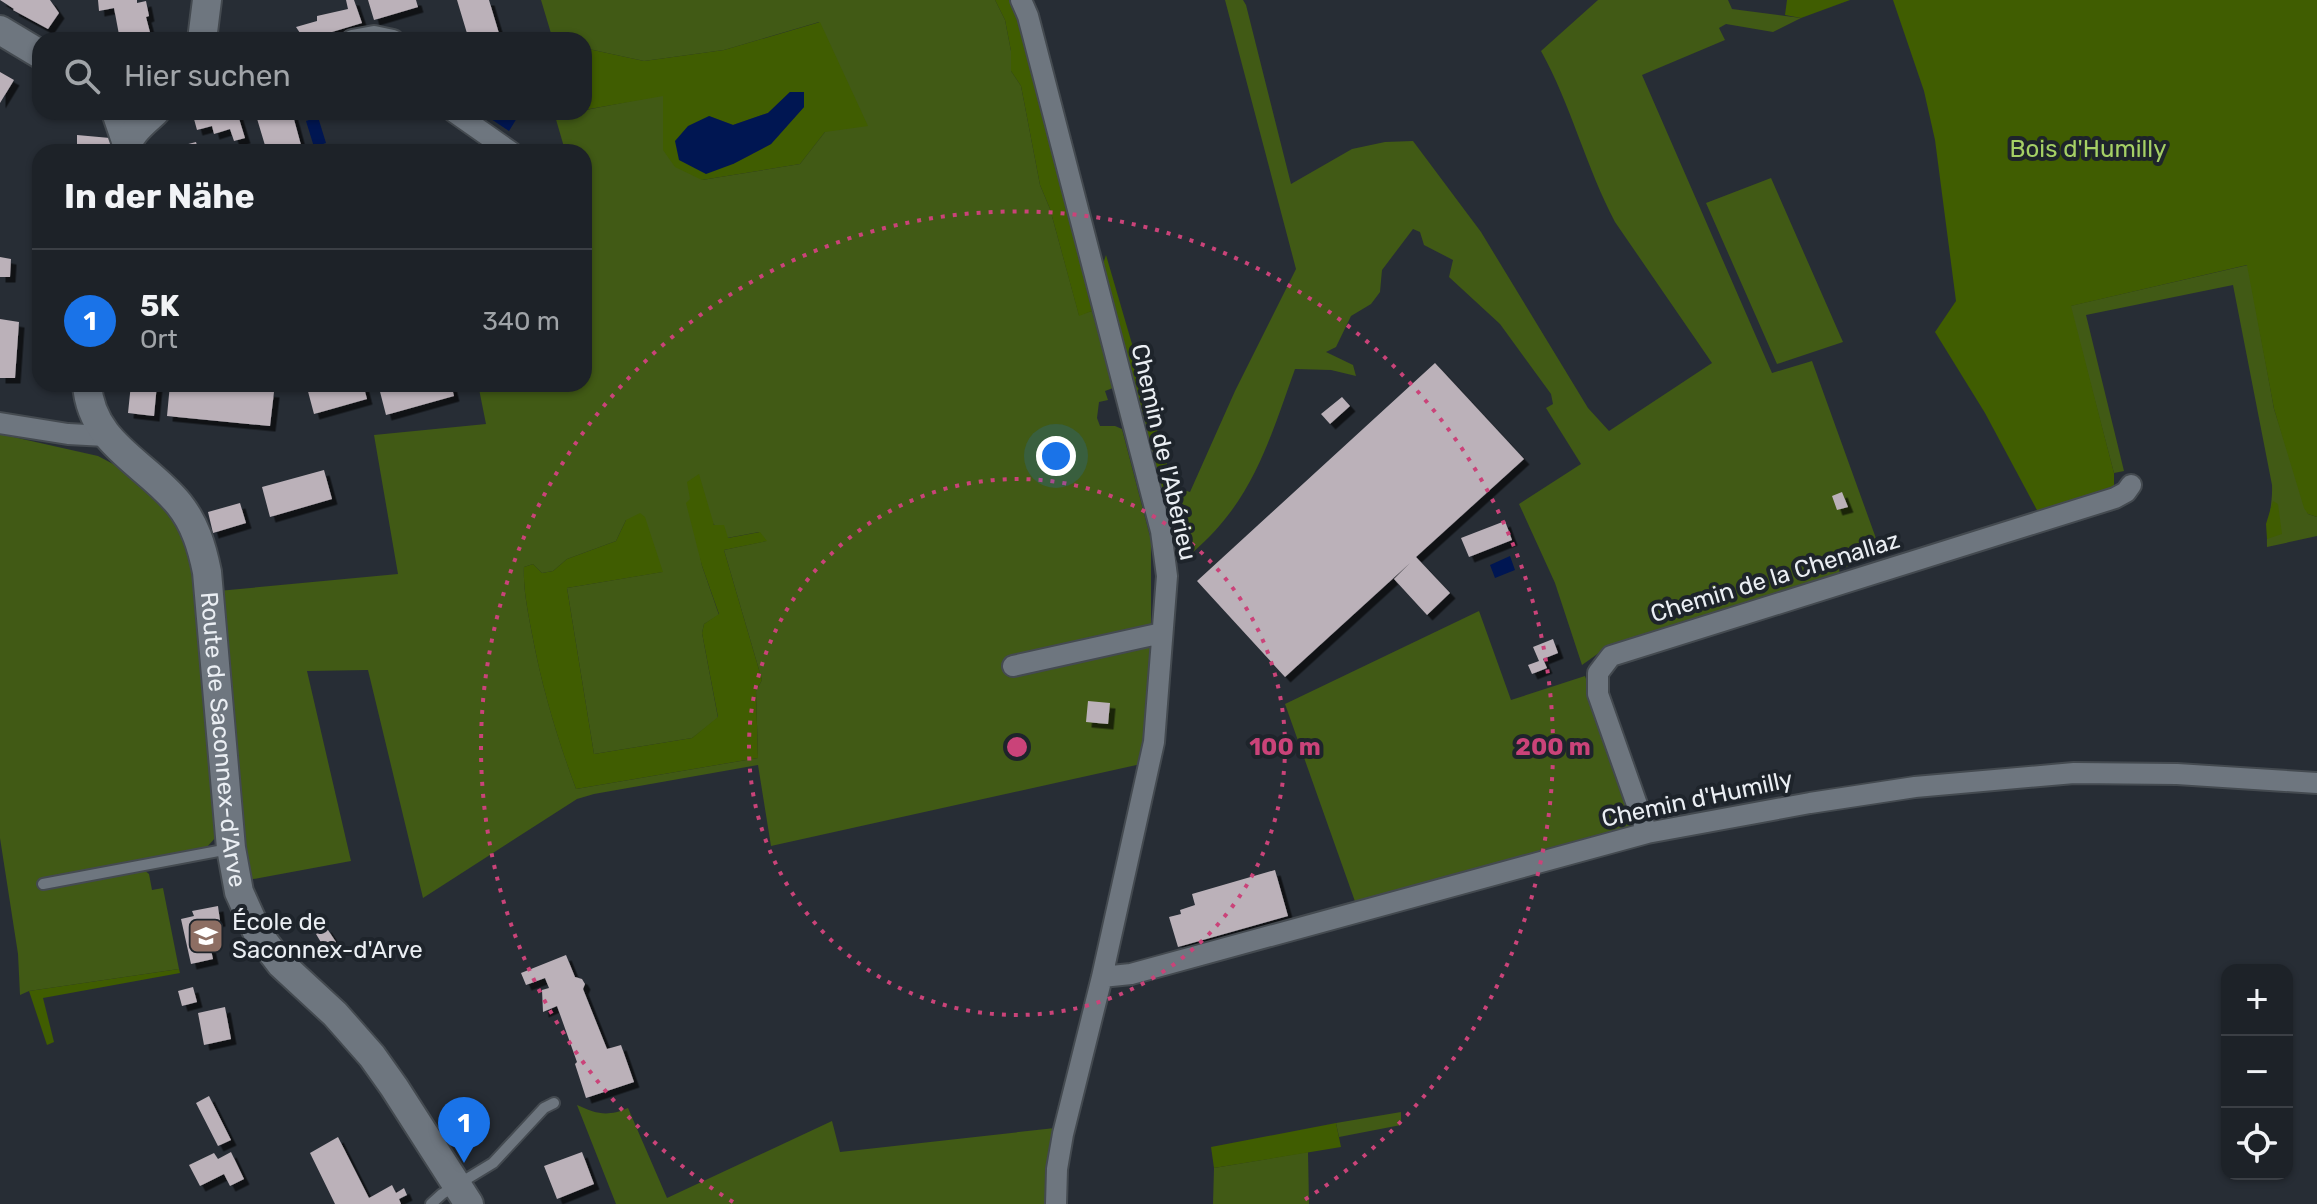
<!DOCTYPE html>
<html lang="de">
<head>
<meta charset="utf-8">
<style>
  :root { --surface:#1d2228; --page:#252a30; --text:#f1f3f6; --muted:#a0a4a8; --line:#3b3f45; --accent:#1a73e8 }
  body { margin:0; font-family:Rubik,sans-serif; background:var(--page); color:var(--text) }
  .controls { position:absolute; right:24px; bottom:24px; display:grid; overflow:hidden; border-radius:16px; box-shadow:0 2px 6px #0004 }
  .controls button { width:72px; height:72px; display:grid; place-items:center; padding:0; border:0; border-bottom:2px solid var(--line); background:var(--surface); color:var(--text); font:40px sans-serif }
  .you { position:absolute; left:1056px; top:456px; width:28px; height:28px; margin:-20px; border:6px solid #fff; border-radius:50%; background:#1a73e8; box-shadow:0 0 0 12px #1a73e833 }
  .badge { display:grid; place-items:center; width:52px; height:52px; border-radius:50%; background:var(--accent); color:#fff; font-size:26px; font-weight:700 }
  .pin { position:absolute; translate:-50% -66px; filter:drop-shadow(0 2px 4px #0008) }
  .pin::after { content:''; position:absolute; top:42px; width:28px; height:24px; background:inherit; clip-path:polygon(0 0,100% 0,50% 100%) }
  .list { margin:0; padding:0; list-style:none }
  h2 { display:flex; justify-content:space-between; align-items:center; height:104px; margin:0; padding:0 32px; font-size:34px }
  h2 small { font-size:26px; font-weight:400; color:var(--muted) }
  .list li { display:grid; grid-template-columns:52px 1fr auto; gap:24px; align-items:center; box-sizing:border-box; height:144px; padding:0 32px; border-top:2px solid var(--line) }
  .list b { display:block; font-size:30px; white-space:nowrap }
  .list p { margin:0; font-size:26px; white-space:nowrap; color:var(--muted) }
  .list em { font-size:26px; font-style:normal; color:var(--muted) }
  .icon { flex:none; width:44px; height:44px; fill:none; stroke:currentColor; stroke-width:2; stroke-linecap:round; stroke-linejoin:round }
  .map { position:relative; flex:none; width:2317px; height:1204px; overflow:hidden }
  .search { position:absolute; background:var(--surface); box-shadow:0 2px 6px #0004; left:32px; top:32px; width:560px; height:88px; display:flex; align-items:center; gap:20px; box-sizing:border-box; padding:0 28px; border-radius:24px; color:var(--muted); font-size:30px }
  .panel { position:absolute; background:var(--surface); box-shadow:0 2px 6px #0004; left:32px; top:144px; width:560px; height:248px; border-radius:24px }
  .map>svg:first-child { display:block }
  .green { fill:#415a15; fill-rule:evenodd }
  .forest { fill:#405d01; fill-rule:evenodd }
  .water { fill:#001652 }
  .building { fill:#bbb1b9; filter:url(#shadow) }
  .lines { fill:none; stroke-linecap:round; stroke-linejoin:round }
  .lane-casing { stroke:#444a50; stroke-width:14 }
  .street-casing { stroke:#444a50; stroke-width:24 }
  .secondary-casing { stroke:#444a50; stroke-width:32 }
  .lane { stroke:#6e767f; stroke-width:10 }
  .street { stroke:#6e767f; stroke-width:20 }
  .secondary { stroke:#6e767f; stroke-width:28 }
  .ring { fill:none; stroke:#ca4379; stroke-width:4; stroke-dasharray:4 8 }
  .labels { text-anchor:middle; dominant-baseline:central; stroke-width:8; stroke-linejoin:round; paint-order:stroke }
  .park-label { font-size:24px; fill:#a5d065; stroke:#1e242b }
  .street-label { font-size:24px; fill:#eaeef3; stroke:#1e242b }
  .poi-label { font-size:24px; fill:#eaeef3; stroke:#1e242b; text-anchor:start }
  .centre { fill:#ca4379; stroke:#1e242b; stroke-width:4 }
  .ring-label { font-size:24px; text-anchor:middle; font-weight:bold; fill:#ca4379; stroke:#1e242b; stroke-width:8; stroke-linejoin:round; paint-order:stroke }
</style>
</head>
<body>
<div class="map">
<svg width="2317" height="1204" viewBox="0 0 2317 1204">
  <defs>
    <filter id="shadow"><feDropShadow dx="5.5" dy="5.5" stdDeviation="0" flood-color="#0009"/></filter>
  </defs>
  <rect width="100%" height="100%" fill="#272d35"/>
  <path class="green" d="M541,0H995L1005,20L1011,51V71L1021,86L1040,185L1050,209L1079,315L1092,311L1113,388L1105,391L1108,400L1099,402L1097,418L1100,426H1115L1122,429L1151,540V652L1141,764L771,846L758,765L594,794L577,799L423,898L368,670L307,671L351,861L248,880L218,591L398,574L374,435L486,424L478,384H584V152H547L564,147L555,116L663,95L702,180L800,164L825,132L819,22L724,50L644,61L584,48V40H553ZM690,499L727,538L759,532L766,541L724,550L762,680L756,691L758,758L576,789C557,737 542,688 532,634C528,612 523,590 524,567L533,564L542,573L553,571L567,559L616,541L626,520L662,572L567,588L594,754L692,738L718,718L702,633L704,624L719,615L702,566Z
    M1225,0H1243L1246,5L1291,184L1352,149L1385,142L1413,141L1481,232L1588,408L1609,431L1712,363L1615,222C1586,167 1571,105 1541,51L1598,0H1728L1732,9L1801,18L1773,32L1726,24L1719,28L1725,40L1642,75L1772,373L1812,361L1882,555L1839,569L1840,575L1610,645L1582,665L1555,583L1519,504L1581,464L1546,408L1553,404L1551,394L1500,324L1449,277L1453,260L1424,245L1420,232L1413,229L1382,270L1380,292L1371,304L1351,316L1336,347L1326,352L1353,365L1356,376L1331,370L1295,369C1269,441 1253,501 1192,553L1175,487L1190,492L1235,391L1296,269Z
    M1771,178L1843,342L1777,364L1706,203Z
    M2248,265L2274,409L2308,514L2317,517V536L2267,547C2266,523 2273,507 2272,485L2233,285L2086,315L2124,471L2114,473L2070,306Z
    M0,434L98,456L117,466L155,499L175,523L190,556L216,837L206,848L144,870L149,874L152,890L163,888L179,969L29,991L20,995L18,954L0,838Z
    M1479,611L1511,700L1585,676L1636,822L1630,829L1357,907L1285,704Z
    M577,1105C597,1114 607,1117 628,1108L667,1198L832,1121L840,1152L1055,1128L1047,1170L1045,1204H616Z
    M1401,1112V1125L1339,1137L1336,1123Z
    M1308,1152L1309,1204H1213L1214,1168Z"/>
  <path class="forest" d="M995,0H1012L1022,24L1092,311L1079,316L1050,209L1040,185L1021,86L1011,71V51L1005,20Z
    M1787,0H1850L1801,18L1785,15Z
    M1893,0H2317V517L2308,514L2304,508L2274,409L2247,265L2071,306L2114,473V493L2038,512L1985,413L1935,332L1956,301L1935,140L1924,91Z
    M820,22L868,126L825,132L800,164L702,180L675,167L663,150V96L584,110V48L644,61L724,50ZM790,92L804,107L771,144L733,164L709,116L733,125L768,113Z
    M1106,255L1189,539L1169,527L1100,273Z
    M699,474L714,525H724L728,538L760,532L767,541L724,550L762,680L756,691L758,758L576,789C557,738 542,688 532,634C528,612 523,590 524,567L533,564L542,573L553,571L567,559L616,541L626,520L640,513L645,517L663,572L567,588L594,754L692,738L718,717L702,633L704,624L719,614L702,566L686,503L690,499L687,482Z
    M2273,501L2278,504L2282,534L2267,539L2266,524Z
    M179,969L180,973L43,998L54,1042L47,1045L29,991Z
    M1336,1123L1341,1147L1214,1168L1211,1147Z"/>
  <path class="water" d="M790,92H804V107L771,144L733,164L706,174L679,160L675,141L688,126L709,116L733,125L768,113Z
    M509,112L517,118L509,131L482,113Z
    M318,117L326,143L314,147L306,121Z
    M1510,556L1515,570L1495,578L1490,565Z"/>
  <path class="building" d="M0,0H50L59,13L48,29L13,10L14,9Z
    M98,0H137V3L146,1L149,16L146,17L152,40H120L114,8L99,11Z
    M346,0H354L362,23L332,32L300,33L296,27L317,21V16L348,9Z
    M368,0H416L418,7L374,20Z
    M457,0H489L501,40H469Z
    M0,72L14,80L0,103Z
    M207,112H223L224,115L237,112L245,138L234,141L230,129L214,134L212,126L197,130L194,119L208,115Z
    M255,112H292L301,145L277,152H267Z
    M77,135L110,138V152H71L70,149H77Z
    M196,142L199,152H170L169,149Z
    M0,257L11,259L10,277H0Z
    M0,319L19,322L15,378H0Z
    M1435,363L1524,459L1416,557L1450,593L1427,615L1394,579L1410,563L1285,677L1197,581Z
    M131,384H157L154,416L128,413Z
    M170,384L274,392L270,426L167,416Z
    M306,384H363L367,399L314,414Z
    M378,384H451L454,396L386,415Z
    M1342,397L1350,406L1330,424L1321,414Z
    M324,470L332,499L270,517L262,487Z
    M1842,492L1848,507L1837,510L1832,496Z
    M240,503L246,523L213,533L208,512Z
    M1505,521L1512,540L1469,557L1461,538Z
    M1553,639L1558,653L1543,659L1547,668L1532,674L1528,665L1539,661L1533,647Z
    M1088,701L1110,703L1108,724L1086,722Z
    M1275,870L1288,916L1178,947L1169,917L1181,914L1180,910L1195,905L1192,894Z
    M218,906L220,921L205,924L213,959L191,964L181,919L194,916L192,911Z
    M326,927L336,942L325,949L316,934Z
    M566,955L575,977L582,979L585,984L583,989L607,1049L621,1045L634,1082L586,1098L575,1064L577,1062L557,1006L543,1012L542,990L549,988L545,978L526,985L521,973Z
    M193,987L197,1002L182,1006L178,991Z
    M225,1007L231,1039L204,1045L198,1013Z
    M209,1096L231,1140L218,1146L196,1103Z
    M338,1137L369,1198L392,1185L396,1193L404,1188L407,1195L399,1199L401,1204H335L310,1153Z
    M231,1152L244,1179L230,1186L224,1174L200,1186L189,1165L214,1153L218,1159Z
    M582,1152L594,1184L557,1199L544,1166Z"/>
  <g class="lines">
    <defs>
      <path id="lane" d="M43,884L229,849
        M431,1204L442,1194L493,1163L544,1108L554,1103"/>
      <path id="street" d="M1021,0L1028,16L1161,531L1167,576L1154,742L1102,977L1063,1134L1057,1169L1056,1204
        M352,40L374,36L393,40
        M454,112L511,152
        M0,423L68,434L106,436
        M1013,666L1162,633
        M1647,833L1598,694V673L1611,656L2115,498L2126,492L2131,485
        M1102,977L1131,974L1647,833L1810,803L1915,787L2074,773L2177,774L2317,783"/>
      <g id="secondary">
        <path d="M0,30L40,54"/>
        <path d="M202,40L207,0"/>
        <path d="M116,112L127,144"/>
        <path d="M126,152C127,135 143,123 155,112"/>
        <path id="s1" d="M87,384C91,444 145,462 179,504C195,524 202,547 207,572L231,848L239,892L258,934L281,964L335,1014L372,1056L394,1087L469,1204"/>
      </g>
    </defs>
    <use href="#lane" class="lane-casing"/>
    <use href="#street" class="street-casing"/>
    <use href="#secondary" class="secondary-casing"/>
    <use href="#lane" class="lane"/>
    <use href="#street" class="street"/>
    <use href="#secondary" class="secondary"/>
  </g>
  <g class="ring">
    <circle cx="1017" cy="747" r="268"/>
    <path d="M733 1202A536 536 0 1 1 1301 1202"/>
  </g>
  <defs>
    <symbol id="school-square" viewBox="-11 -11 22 22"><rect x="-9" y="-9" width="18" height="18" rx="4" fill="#8d6e63" stroke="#1e242b"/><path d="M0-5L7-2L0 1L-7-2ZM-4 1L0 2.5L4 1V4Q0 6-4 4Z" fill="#fff"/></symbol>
  </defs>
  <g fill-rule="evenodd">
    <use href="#school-square" x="186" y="916" width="40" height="40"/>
  </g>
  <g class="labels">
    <g class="park-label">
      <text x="2088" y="149">Bois d'Humilly</text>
    </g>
    <g class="street-label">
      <text transform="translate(1164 452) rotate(77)">Chemin de l'Abérieu</text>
      <text transform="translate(1775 577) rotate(-17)">Chemin de la Chenallaz</text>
      <text stroke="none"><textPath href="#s1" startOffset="398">Route de Saconnex-d'Arve</textPath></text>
      <text transform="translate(1697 799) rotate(-12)">Chemin d'Humilly</text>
    </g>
    <g class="poi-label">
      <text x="232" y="922">École de<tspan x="232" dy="28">Saconnex-d'Arve</tspan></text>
    </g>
  </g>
  <circle cx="1017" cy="747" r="12" class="centre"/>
  <g class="ring-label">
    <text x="1285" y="755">100 m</text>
    <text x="1553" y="755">200 m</text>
  </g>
</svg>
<div class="controls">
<button>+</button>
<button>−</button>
<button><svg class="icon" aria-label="locate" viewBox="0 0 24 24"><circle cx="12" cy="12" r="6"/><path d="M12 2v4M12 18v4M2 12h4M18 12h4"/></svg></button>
</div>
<div class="you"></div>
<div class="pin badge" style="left:464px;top:1163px">1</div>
<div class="search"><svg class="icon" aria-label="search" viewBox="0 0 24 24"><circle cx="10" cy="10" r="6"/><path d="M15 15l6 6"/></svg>Hier suchen</div>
<section class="panel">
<h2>In der Nähe<small></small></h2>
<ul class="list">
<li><span class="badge">1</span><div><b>5K</b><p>Ort</p></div><em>340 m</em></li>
</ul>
</section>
</div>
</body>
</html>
